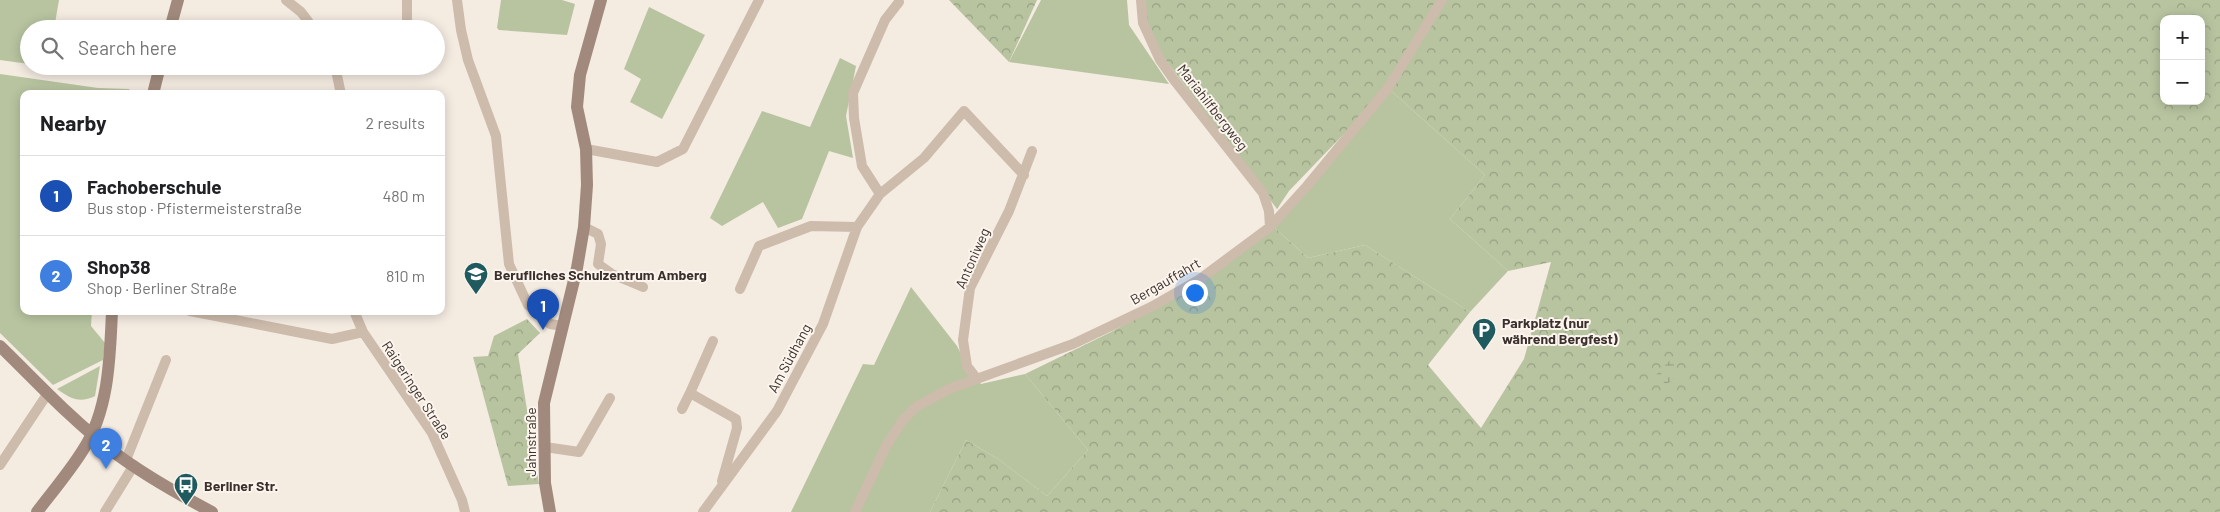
<!DOCTYPE html>
<html lang="en">
<head>
<meta charset="utf-8">
<style>
  :root { --surface:#fff; --page:#f2f2f2; --text:#202124; --muted:#757577; --line:#e0e0e0; --accent:#7c3aed }
  body { margin:0; font-family:Barlow,sans-serif; background:var(--page); color:var(--text) }
  .controls { position:absolute; right:15px; top:15px; display:grid; overflow:hidden; border-radius:10px; box-shadow:0 2px 12px #0003 }
  .controls button { width:45px; height:45px; display:grid; place-items:center; padding:0; border:0; border-bottom:1px solid var(--line); background:var(--surface); color:var(--text); font:25px sans-serif }
  .you { position:absolute; left:1194px; top:292px; width:18px; height:18px; margin:-12px; border:4px solid #fff; border-radius:50%; background:#1a73e8; box-shadow:0 0 0 8px #1a73e833 }
  .badge { display:grid; place-items:center; width:32px; height:32px; border-radius:50%; background:var(--accent); color:#fff; font-size:16px; font-weight:700 }
  .pin { position:absolute; translate:-50% -41px; filter:drop-shadow(0 1px 2px #0008) }
  .pin::after { content:''; position:absolute; top:26px; width:18px; height:15px; background:inherit; clip-path:polygon(0 0,100% 0,50% 100%) }
  .list { margin:0; padding:0; list-style:none }
  h2 { display:flex; justify-content:space-between; align-items:center; height:65px; margin:0; padding:0 20px; font-size:21px }
  h2 small { font-size:16px; font-weight:400; color:var(--muted) }
  .list li { display:grid; grid-template-columns:32px 1fr auto; gap:15px; align-items:center; box-sizing:border-box; height:80px; padding:0 20px; border-top:1px solid var(--line) }
  .list b { display:block; font-size:19px; white-space:nowrap }
  .list p { margin:0; font-size:16px; white-space:nowrap; color:var(--muted) }
  .list em { font-size:16px; font-style:normal; color:var(--muted) }
  .icon { flex:none; width:28px; height:28px; fill:none; stroke:currentColor; stroke-width:2; stroke-linecap:round; stroke-linejoin:round }
  .map { position:relative; flex:none; width:2220px; height:512px; overflow:hidden }
  .search { position:absolute; background:var(--surface); box-shadow:0 2px 12px #0003; left:20px; top:20px; width:425px; height:55px; display:flex; align-items:center; gap:12px; box-sizing:border-box; padding:0 18px; border-radius:28px; color:var(--muted); font-size:19px }
  .panel { position:absolute; background:var(--surface); box-shadow:0 2px 12px #0003; left:20px; top:90px; width:425px; height:225px; border-radius:10px }
  .map>svg:first-child { display:block }
  .green { fill:#b8c4a0 }
  .forest { fill:url(#forest-crowns); fill-rule:evenodd }
  .wetland { fill:url(#wetland-marsh) }
  .lines { fill:none; stroke-linecap:round; stroke-linejoin:round }
  .street { stroke:#cdbbac; stroke-width:10 }
  .secondary { stroke:#a18a7d; stroke-width:12 }
  .labels { text-anchor:middle; dominant-baseline:central; stroke-width:4; stroke-linejoin:round; paint-order:stroke }
  .street-label { font-size:14px; fill:#3b302b; stroke:#fbf5ee }
  .poi-label { font-size:14px; font-weight:bold; fill:#3b302b; stroke:#fbf5ee; text-anchor:start }
</style>
</head>
<body>
<div class="map">
<svg width="2220" height="512" viewBox="0 0 2220 512">
  <defs>
    <pattern id="forest-crowns" width="20" height="18" patternUnits="userSpaceOnUse" patternTransform="scale(1.25)"><rect width="20" height="18" fill="#b8c4a0"/><path d="M2 6a3 3 0 1 1 6 0M12 15a3 3 0 1 1 6 0" fill="none" stroke="#97a083"/></pattern>
    <pattern id="wetland-marsh" width="20" height="14" patternUnits="userSpaceOnUse" patternTransform="scale(1.25)"><rect width="20" height="14" fill="#b8c4a0"/><path d="M1 5h8M5 5V1M11 12h8M15 12V8" fill="none" stroke="#97a083"/></pattern>
  </defs>
  <rect width="100%" height="100%" fill="#f4ebe1"/>
  <path class="green" d="M0,0H59L54,29H29V64L0,60Z
    M501,0H562L575,4L567,35L499,30L497,28Z
    M1041,0H1127L1129,25L1169,84L1009,62Z
    M649,7L705,35L662,119L630,102L641,79L624,69Z
    M840,58L856,66L846,116L853,158L829,151L802,219L778,228L763,202L722,226L710,218L762,111L810,127Z
    M0,74L98,88L129,89L131,94H24V311H92L91,326L105,343L103,360L53,385L0,333Z
    M1388,88L1485,175L1450,219L1508,271L1470,312L1365,245L1308,258L1275,228Z
    M911,287L957,346L967,366L981,384L1025,374L1088,450L1047,496L998,459L966,440L930,512H791L863,364L874,365Z
    M100,366L95,396C79,404 70,398 57,389Z"/>
  <path class="forest" d="M949,0H1037L1009,62Z
    M1138,0H2220V512H930L966,440L998,459L1047,496L1088,450L1025,374L1111,332L1197,285L1275,228L1308,258L1365,245L1470,312L1428,365L1481,428L1524,359L1551,262L1508,271L1450,219L1485,175L1388,88L1289,191L1277,209L1141,27ZM2164,19H2201V101H2164Z
    M527,319L540,333L518,354L539,484L508,486L473,357L488,356L494,336Z"/>
  <path class="wetland" d="M1674,356L1676,367L1672,381L1661,386L1653,378Z"/>
  <g class="lines">
    <path class="street" d="M286,0L301,12L314,29
      M407,0V29
      M457,0L461,30L468,60L496,136L509,264L528,305L550,324L563,326
      M1141,0L1143,23L1160,60L1174,80L1263,193L1269,211L1270,227
      M335,66L341,94
      M586,149L657,162L683,149L759,0
      M880,194L862,166L854,118L853,93L885,20L899,2
      M584,227L598,234L601,244L598,264L612,274L643,287
      M740,289L759,246L811,226L857,227
      M190,311L332,339L363,332
      M354,311L363,332L432,433L462,500L465,512
      M713,341L690,393L736,419L737,428L722,481
      M977,379L967,366L963,340L970,288L1009,211L1032,151
      M682,409L690,393
      M545,447L579,452L610,398
      M126,460L166,360
      M0,465L48,393
      M105,512L134,465
      M703,512L777,411L823,324L857,227L880,194L924,158L964,111L1024,175
      M855,512L886,446L903,420L916,407L949,389L1073,344L1151,307L1200,279L1270,227L1307,186L1388,88L1442,0"/>
    <path class="secondary" d="M170,29L178,0
      M153,94L160,66
      M0,346C36,381 71,419 111,450C142,474 178,494 212,512
      M37,512C53,491 70,471 83,450C109,410 110,357 112,311
      M550,512L545,483L544,403L577,268L584,227L587,185L586,149L577,107L580,75L601,0"/>
  </g>
  <defs>
    <symbol id="school-pin" viewBox="-11 -11 22 30"><path d="M0 17L-7.5 6A9.5 9.5 0 1 1 7.5 6Z" fill="#1f5a5e" stroke="#fbf5ee"/><path d="M0-5L7-2L0 1L-7-2ZM-4 1L0 2.5L4 1V4Q0 6-4 4Z" fill="#fff"/></symbol>
    <symbol id="parking-pin" viewBox="-11 -11 22 30"><path d="M0 17L-7.5 6A9.5 9.5 0 1 1 7.5 6Z" fill="#1f5a5e" stroke="#fbf5ee"/><path d="M-3.5-5.5H1a3.5 3.5 0 0 1 0 7H-1V5.5H-3.5ZM-1-3.4V-.6H.8a1.4 1.4 0 0 0 0-2.8Z" fill="#fff"/></symbol>
    <symbol id="bus-pin" viewBox="-11 -11 22 30"><path d="M0 17L-7.5 6A9.5 9.5 0 1 1 7.5 6Z" fill="#1f5a5e" stroke="#fbf5ee"/><path d="M-5-6H5V4H4V6H2V4H-2V6H-4V4H-5ZM-3.5-4V0h7V-4ZM-3.5 1.2v1.5H-2V1.2ZM2 1.2v1.5H3.5V1.2Z" fill="#fff"/></symbol>
  </defs>
  <g fill-rule="evenodd">
    <use href="#school-pin" x="462" y="260" width="28" height="38"/>
    <use href="#parking-pin" x="1470" y="316" width="28" height="38"/>
    <use href="#bus-pin" x="172" y="471" width="28" height="38"/>
  </g>
  <g class="labels">
    <g class="street-label">
      <text transform="translate(1213 107) rotate(52)">Mariahilfbergweg</text>
      <text transform="translate(972 258) rotate(-66)">Antoniweg</text>
      <text transform="translate(1165 281) rotate(-30)">Bergauffahrt</text>
      <text transform="translate(789 358) rotate(-62)">Am Südhang</text>
      <text transform="translate(417 390) rotate(57)">Raigeringer Straße</text>
      <text transform="translate(530 442) rotate(-90)">Jahnstraße</text>
    </g>
    <g class="poi-label">
      <text x="494" y="274">Berufliches Schulzentrum Amberg</text>
      <text x="1502" y="322">Parkplatz (nur<tspan x="1502" dy="16">während Bergfest)</tspan></text>
      <text x="204" y="485">Berliner Str.</text>
    </g>
  </g>
</svg>
<div class="controls">
<button>+</button>
<button>−</button>
</div>
<div class="you"></div>
<div class="pin badge" style="left:543px;top:330px;background:#1a4fb4">1</div>
<div class="pin badge" style="left:106px;top:469px;background:#3f7fe0">2</div>
<div class="search"><svg class="icon" aria-label="search" viewBox="0 0 24 24"><circle cx="10" cy="10" r="6"/><path d="M15 15l6 6"/></svg>Search here</div>
<section class="panel">
<h2>Nearby<small>2 results</small></h2>
<ul class="list">
<li><span class="badge" style="background:#1a4fb4">1</span><div><b>Fachoberschule</b><p>Bus stop · Pfistermeisterstraße</p></div><em>480 m</em></li>
<li><span class="badge" style="background:#3f7fe0">2</span><div><b>Shop38</b><p>Shop · Berliner Straße</p></div><em>810 m</em></li>
</ul>
</section>
</div>
</body>
</html>
